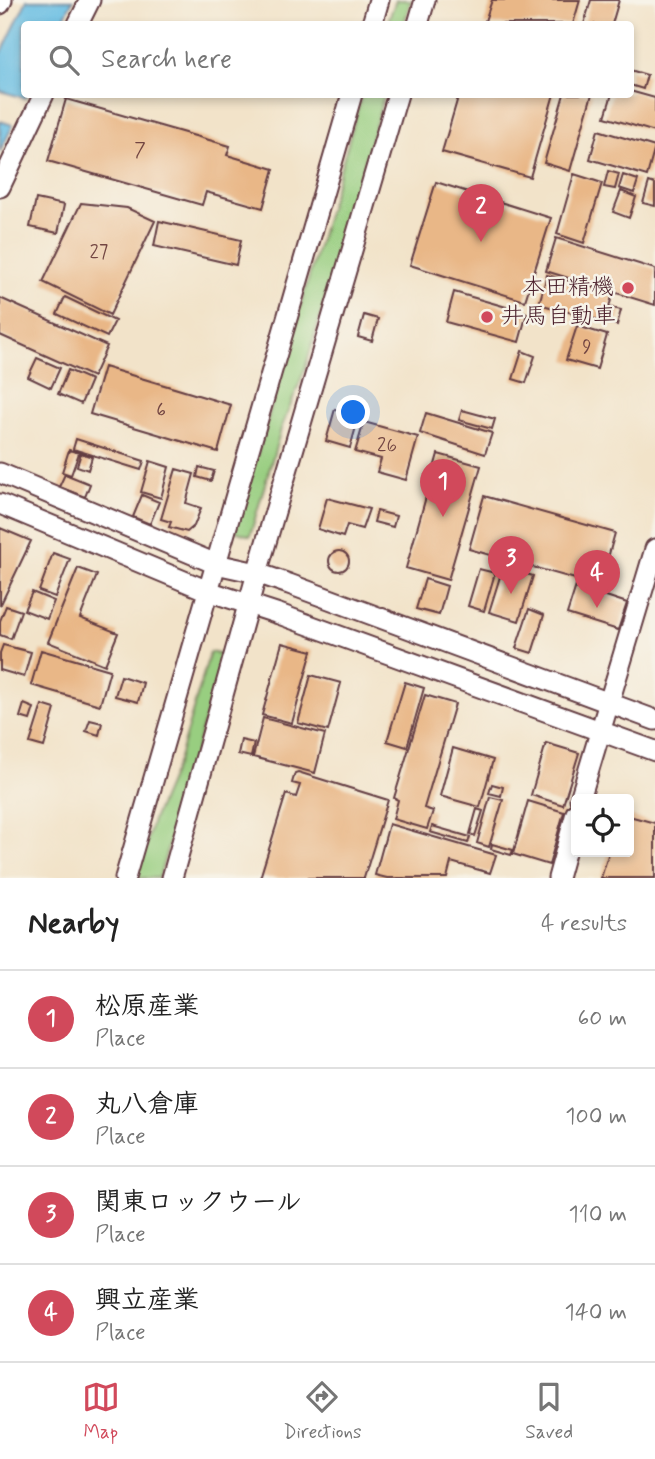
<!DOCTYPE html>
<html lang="en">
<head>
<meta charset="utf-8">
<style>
  :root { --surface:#fff; --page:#f6f6f6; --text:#222; --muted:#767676; --line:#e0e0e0; --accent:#d1495b }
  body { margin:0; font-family:Mynerve,"Klee One",sans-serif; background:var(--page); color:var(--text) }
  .controls { position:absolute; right:21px; bottom:21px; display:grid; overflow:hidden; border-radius:7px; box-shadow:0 4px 10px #0003 }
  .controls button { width:63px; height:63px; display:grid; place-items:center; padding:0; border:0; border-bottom:2px solid var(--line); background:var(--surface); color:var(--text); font:35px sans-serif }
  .you { position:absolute; left:354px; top:413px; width:24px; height:24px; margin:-18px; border:5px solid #fff; border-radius:50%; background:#1a73e8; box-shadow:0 0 0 10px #1a73e833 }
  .badge { display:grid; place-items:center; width:46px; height:46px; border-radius:50%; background:var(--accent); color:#fff; font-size:23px; font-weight:700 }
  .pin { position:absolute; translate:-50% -58px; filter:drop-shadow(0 2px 4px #0008) }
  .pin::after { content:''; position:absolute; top:37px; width:24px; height:21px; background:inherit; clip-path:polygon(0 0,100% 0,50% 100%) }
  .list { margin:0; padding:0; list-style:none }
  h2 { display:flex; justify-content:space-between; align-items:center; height:91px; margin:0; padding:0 28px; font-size:30px }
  h2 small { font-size:23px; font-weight:400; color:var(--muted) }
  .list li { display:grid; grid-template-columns:46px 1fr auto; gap:21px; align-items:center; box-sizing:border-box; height:98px; padding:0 28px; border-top:2px solid var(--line) }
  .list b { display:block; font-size:26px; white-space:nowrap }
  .list p { margin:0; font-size:23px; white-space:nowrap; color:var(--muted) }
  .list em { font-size:23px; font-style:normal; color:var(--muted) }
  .icon { flex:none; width:38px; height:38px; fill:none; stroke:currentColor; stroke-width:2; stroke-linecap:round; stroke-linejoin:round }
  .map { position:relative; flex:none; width:655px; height:878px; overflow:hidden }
  .search { position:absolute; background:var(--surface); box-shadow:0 4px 10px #0003; left:21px; right:21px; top:21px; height:77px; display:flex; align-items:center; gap:18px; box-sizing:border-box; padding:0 24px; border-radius:7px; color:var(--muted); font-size:26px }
  .sheet { height:483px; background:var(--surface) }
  nav { display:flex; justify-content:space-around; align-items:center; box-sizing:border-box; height:98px; border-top:2px solid var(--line); background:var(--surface); font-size:19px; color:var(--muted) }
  nav a { display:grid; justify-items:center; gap:4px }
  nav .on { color:var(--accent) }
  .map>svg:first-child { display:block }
  .green { fill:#98ce80; stroke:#717656; stroke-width:2 }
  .water { fill:#66bde3; stroke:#586e87; stroke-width:2 }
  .building { fill:#e9b787 }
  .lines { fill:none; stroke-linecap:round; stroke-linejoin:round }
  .minor-casing { stroke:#633c43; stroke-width:23 }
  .minor { stroke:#fff; stroke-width:19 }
  .poi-dot { fill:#d1495b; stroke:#f7f3e8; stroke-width:2.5 }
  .labels { text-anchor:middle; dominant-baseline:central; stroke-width:5; stroke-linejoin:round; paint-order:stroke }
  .number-label { font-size:19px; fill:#724542 }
  .poi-label { font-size:23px; fill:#4a1f2b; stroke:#f7f3e8; text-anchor:end }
</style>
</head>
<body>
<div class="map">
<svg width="655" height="878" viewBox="0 0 655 878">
  <rect width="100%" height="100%" fill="#f7f3e8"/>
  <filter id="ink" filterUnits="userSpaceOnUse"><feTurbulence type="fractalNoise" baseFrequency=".0143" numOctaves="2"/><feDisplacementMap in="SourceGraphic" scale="14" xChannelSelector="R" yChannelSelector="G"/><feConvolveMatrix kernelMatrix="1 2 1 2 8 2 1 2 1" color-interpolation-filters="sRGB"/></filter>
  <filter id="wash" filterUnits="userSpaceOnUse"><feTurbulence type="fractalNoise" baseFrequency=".00686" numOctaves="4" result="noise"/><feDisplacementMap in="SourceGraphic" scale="28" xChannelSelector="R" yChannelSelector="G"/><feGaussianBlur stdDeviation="1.57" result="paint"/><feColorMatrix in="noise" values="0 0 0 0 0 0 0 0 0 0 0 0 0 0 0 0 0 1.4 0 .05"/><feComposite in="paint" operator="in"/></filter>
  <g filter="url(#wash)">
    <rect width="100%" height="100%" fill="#f2e3c9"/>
    <path class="green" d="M396,0H411L404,24H387Z
      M362,95H384L305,369L281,429L250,536L235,531Z
      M210,652L223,655L159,878H136L153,820L178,761Z"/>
    <path class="water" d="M27,0H73L61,24H24V94L27,95L25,98L0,91V56Z
      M0,121L13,125L0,152Z"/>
    <g id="blocks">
      <path class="building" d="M492,0H580L573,24H484Z
        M591,0H619L612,24H584Z
        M630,70L647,75L643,89L630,85Z
        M630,91L655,98V132L605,117L612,94H630Z
        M459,94H554L530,177L442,152Z
        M564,94H592L570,171L544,163Z
        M66,99L230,146L227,155L274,169L263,208L206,192L202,205L48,161Z
        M598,130L655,147L647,176L590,159Z
        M608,171L619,174L615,189L604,187Z
        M574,174L602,183L584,243L557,234Z
        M623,175L638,180L634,193L619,188Z
        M436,182L551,218L525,301L410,265Z
        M649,182L655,184V206L643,203Z
        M621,191L636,197L629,218L613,212Z
        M36,199L64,205L58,233L30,227Z
        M81,203L127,208L155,221L110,315L43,282Z
        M159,221L241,240L236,265L154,246Z
        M556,238L655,269V305L546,271Z
        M547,275L613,293L609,307L621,310L617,325L539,304Z
        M454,292L527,313L519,342L446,322Z
        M65,297L115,321L107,337L57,314Z
        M0,298L107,346L93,377L0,335Z
        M364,315L378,319L372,341L358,337Z
        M577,326L607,335L597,369L566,360Z
        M522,351L535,356L526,383L513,379Z
        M37,358L60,368L51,388L28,377Z
        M104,367L231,405L218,452L90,414Z
        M68,370L91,380L81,404L58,394Z
        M335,409L359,416L350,448L326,441Z
        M462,410L495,419L492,429L459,420Z
        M426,413L492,433L485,454L420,433Z
        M364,422L418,437L406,480L377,472L381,459L355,452Z
        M76,439L144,461L141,470L73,449Z
        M69,450L79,453L71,475L62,472Z
        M81,453L92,457L88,470L77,466Z
        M438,454L481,466L448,580L406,568Z
        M150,461L169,467L161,498L141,492Z
        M199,467L214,471L211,481L197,477Z
        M176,469L194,474L186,503L201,508L194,526L187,532L169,527L171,522L161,519Z
        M65,474L90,484L85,497L59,487Z
        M142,495L159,502L150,524L133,517Z
        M484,496L615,533L600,586L469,549Z
        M327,498L369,509L362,529L347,525L343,537L318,529Z
        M377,511L396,516L393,527L374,522Z
        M0,528L31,541L0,606Z
        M329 561a10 10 0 1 1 20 0a10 10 0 1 1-20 0Z
        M53,553L70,559L55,597L39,591Z
        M503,567L533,576L519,621L489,612Z
        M78,568L97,575L80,618L118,633L105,665L48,642Z
        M479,569L495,573L484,611L468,606Z
        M425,579L447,586L439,615L416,609Z
        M576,586L627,603L618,630L567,614Z
        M32,592L54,601L47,619L24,610Z
        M6,606L21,611L11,639L0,635V621Z
        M529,609L544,615L532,653L516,648Z
        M282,643L312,651L292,723L262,715Z
        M3,645L31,652L24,677L0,670V653Z
        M41,650L110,670L100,705L31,685Z
        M311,675L341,683L328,731L298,723Z
        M121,676L143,683L138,702L115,696Z
        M405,682L424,688L407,747L387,741Z
        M425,695L455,704L424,808L433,811L427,829L393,819L398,800L394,798Z
        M24,704L34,708L30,720L20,717Z
        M42,705L55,709L44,747L30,743Z
        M263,718L325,734L315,773L253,757Z
        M90,720L102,723L99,735L86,731Z
        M241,740L254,743L251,757L238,754Z
        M546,743L579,753L563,805L531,795Z
        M453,748L493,760L480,807L440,796Z
        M298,772L388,800L364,878H260L286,794L296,797L300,785L292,783L295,773Z
        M492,784L503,787L501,796L489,793Z
        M490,797L503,800L489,847L477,843Z
        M528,801L564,812L549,865L513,854Z
        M477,809L483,811L475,836L470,834Z
        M629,816L655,823V878H601L609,852H629Z
        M389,824L496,855L490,873L451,862L447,878H387L375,875Z
        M432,826L470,837L468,843L430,832Z
        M492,844L513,850L511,855L491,849Z"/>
    </g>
  </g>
  <g filter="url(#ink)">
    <use href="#blocks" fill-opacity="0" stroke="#633c43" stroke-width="2"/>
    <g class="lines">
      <defs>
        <path id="minor" d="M0,4L2,0
          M78,24L90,0
          M372,24L379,0
          M418,24L425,0
          M0,187L44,94
          M0,473L216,564L257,573L289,584L655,720
          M0,504L208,591L279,614L655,751
          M580,799L655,549
          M125,878L352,94
          M172,878L257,573L398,94
          M558,878L576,813"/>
      </defs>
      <use href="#minor" class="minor-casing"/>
      <use href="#minor" class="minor"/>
    </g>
  </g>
  <g class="poi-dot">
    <circle cx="628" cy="288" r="7"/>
    <circle cx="487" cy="317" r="7"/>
  </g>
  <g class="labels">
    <g class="number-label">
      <text x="140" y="150">7</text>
      <text x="99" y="252">27</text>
      <text x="587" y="347">9</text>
      <text x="161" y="410">6</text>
      <text x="387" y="445">26</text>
    </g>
    <g class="poi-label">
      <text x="614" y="288">本田精機</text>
      <text x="501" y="317" text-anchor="start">井馬自動車</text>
    </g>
  </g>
</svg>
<div class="controls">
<button><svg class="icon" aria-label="locate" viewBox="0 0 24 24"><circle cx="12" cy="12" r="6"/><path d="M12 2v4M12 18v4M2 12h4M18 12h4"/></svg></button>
</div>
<div class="you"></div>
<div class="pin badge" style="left:443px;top:517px">1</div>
<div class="pin badge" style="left:481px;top:242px">2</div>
<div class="pin badge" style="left:511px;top:594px">3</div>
<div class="pin badge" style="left:597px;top:608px">4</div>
<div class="search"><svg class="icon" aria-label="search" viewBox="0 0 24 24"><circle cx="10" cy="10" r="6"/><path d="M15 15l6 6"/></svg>Search here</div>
</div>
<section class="sheet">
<h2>Nearby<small>4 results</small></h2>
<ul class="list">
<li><span class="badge">1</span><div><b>松原産業</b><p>Place</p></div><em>60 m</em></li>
<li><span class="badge">2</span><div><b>丸八倉庫</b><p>Place</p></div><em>100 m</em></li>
<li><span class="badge">3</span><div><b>関東ロックウール</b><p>Place</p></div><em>110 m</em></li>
<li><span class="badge">4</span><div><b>興立産業</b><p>Place</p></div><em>140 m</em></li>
</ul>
</section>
<nav>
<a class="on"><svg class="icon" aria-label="map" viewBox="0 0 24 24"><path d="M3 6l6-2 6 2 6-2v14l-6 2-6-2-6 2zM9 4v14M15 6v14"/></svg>Map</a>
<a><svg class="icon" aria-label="directions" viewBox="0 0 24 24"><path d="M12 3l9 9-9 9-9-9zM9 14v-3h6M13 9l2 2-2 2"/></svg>Directions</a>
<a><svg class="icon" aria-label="saved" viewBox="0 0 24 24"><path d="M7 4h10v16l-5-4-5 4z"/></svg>Saved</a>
</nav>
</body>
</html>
